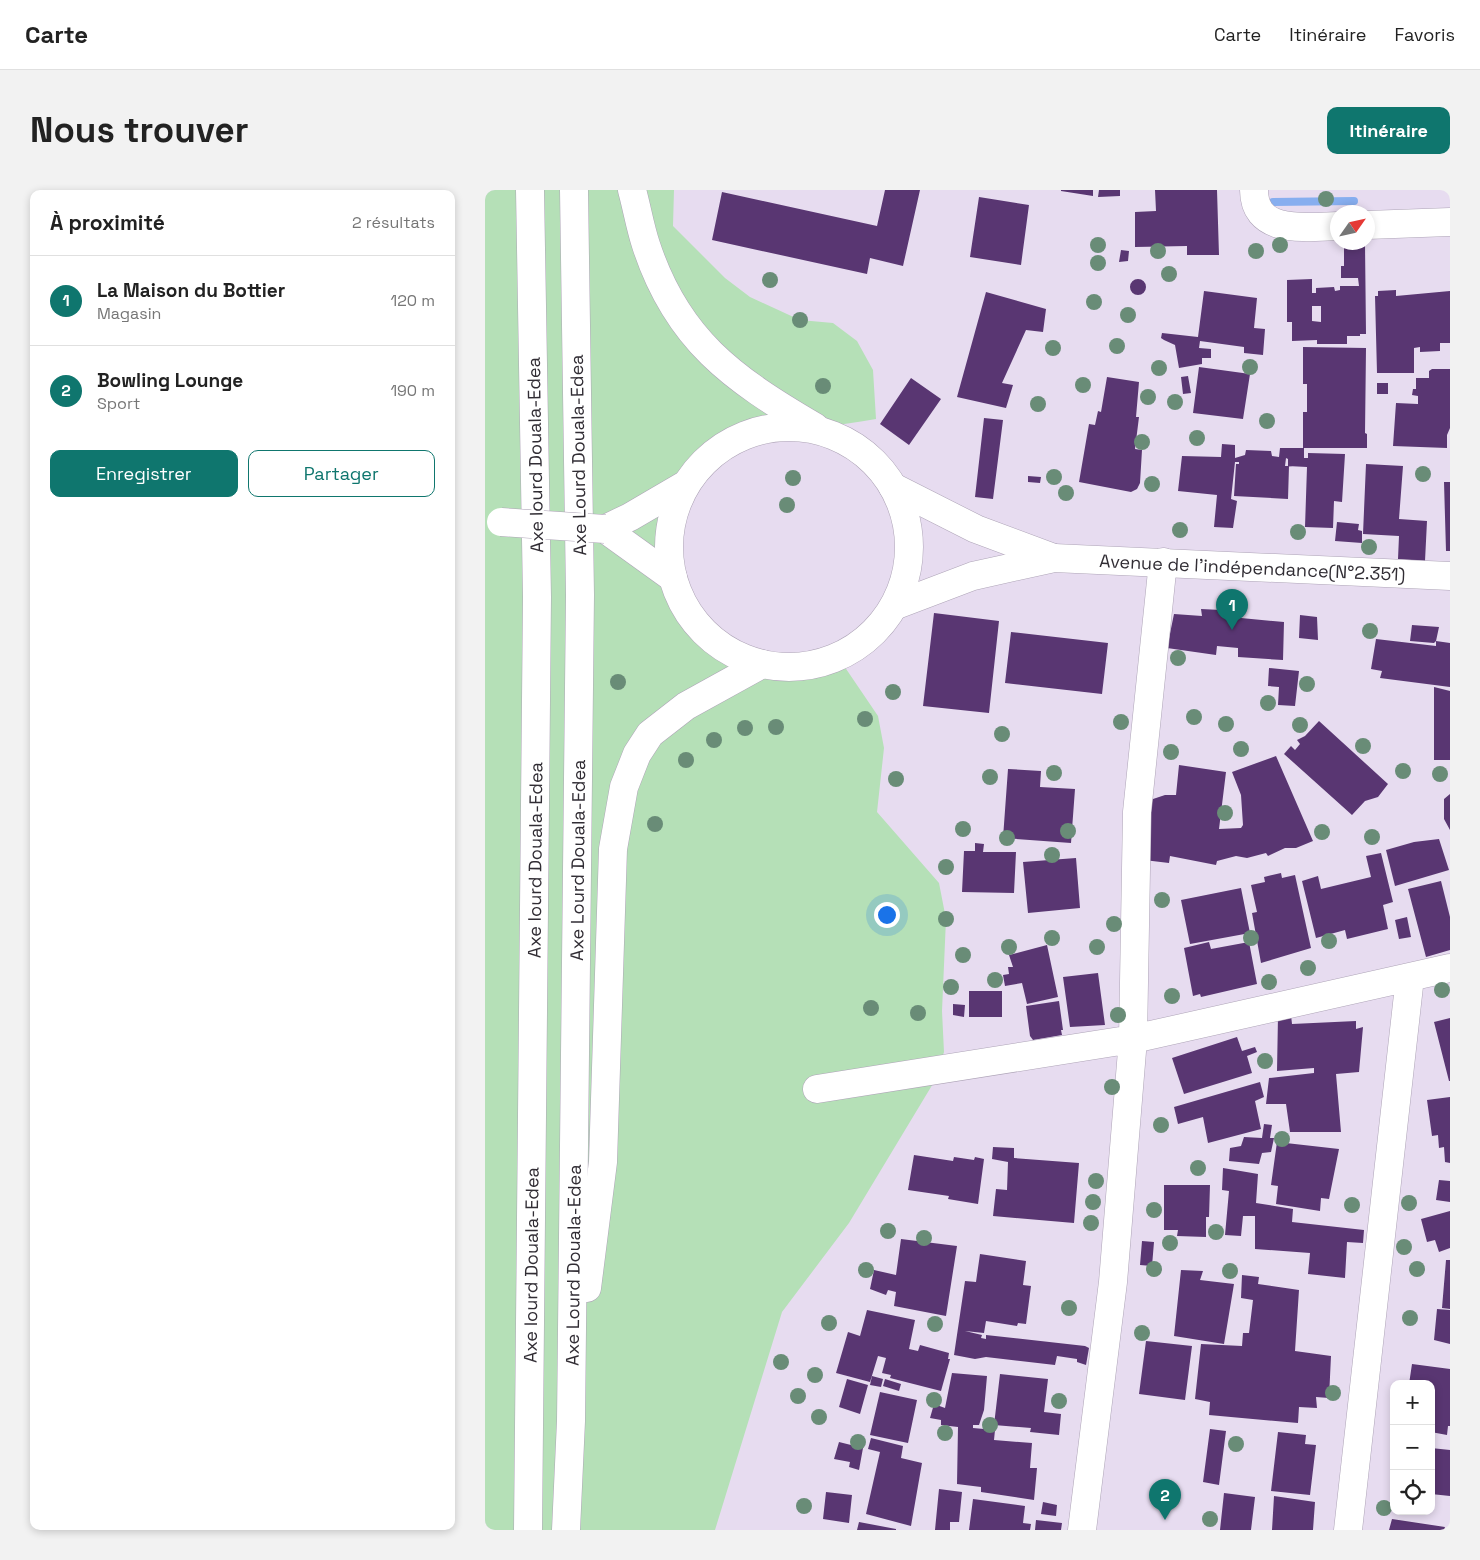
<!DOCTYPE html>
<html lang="fr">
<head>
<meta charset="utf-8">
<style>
  :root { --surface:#fff; --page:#f2f2f2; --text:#222; --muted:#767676; --line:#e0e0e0; --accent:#0f766e }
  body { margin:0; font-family:"Space Grotesk",sans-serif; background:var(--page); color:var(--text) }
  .controls { position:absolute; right:15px; bottom:15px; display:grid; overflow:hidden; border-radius:10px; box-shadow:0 2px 8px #0003 }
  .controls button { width:45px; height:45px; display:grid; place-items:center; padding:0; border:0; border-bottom:1px solid var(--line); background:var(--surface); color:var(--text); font:25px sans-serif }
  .compass { position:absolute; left:845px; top:15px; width:45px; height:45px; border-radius:50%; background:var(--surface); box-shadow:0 2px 8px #0003; rotate:56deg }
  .you { position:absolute; left:401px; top:724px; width:18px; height:18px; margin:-12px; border:4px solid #fff; border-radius:50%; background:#1a73e8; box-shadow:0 0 0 8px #1a73e833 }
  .badge { display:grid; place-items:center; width:32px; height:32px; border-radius:50%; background:var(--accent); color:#fff; font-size:16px; font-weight:700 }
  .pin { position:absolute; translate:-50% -41px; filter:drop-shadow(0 1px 2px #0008) }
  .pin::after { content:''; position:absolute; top:26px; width:18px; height:15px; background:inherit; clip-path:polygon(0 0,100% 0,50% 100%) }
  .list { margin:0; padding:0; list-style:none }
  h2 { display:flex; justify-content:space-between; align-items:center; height:65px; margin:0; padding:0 20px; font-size:21px }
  h2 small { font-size:16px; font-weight:400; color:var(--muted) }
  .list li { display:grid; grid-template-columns:32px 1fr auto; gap:15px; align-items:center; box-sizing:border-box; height:90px; padding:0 20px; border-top:1px solid var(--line) }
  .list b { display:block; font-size:19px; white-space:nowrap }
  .list p { margin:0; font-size:16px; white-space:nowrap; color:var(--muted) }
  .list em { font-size:16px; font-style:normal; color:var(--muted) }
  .actions { display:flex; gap:10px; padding:15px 20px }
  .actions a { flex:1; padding:11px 0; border:1px solid var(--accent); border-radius:10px; text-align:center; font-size:18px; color:var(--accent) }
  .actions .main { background:var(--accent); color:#fff }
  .icon { flex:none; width:28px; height:28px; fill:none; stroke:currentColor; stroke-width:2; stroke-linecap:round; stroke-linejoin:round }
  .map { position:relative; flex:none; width:965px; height:1340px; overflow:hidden; border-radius:10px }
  header { display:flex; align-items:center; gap:30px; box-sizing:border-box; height:70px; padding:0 25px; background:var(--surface); border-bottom:1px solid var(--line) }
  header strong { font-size:24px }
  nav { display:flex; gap:28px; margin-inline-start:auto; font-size:18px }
  .intro { display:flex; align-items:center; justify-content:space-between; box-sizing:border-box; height:120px; padding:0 30px }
  h1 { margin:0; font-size:35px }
  .button { padding:12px 22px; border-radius:10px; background:var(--accent); color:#fff; font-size:18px; font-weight:700 }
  main { display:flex; gap:30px; padding:0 30px }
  aside { flex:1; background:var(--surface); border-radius:10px; box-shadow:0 2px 8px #0003 }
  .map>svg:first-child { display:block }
  .green { fill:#b5e0b7 }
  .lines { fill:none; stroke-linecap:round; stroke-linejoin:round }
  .stream { stroke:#87aeef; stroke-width:8 }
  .building { fill:#593672; fill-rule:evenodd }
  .minor-casing { stroke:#aea4b7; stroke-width:29 }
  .major-casing { stroke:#aea4b7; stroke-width:29 }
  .highway-casing { stroke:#aea4b7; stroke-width:29 }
  .minor { stroke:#fff; stroke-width:28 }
  .major { stroke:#fff; stroke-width:28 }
  .highway { stroke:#fff; stroke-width:28 }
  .major-bridge-casing { stroke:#aea4b7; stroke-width:29; stroke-linecap:butt }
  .major-bridge { stroke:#fff; stroke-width:28 }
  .tree { fill:#698c77 }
  .labels { text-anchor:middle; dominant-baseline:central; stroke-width:5; stroke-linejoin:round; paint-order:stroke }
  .street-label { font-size:18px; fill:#312d34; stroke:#fff }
</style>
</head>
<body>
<header>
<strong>Carte</strong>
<nav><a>Carte</a><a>Itinéraire</a><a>Favoris</a></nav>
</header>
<div class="intro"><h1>Nous trouver</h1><a class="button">Itinéraire</a></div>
<main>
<aside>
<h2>À proximité<small>2 résultats</small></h2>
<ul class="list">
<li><span class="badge">1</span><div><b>La Maison du Bottier</b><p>Magasin</p></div><em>120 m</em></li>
<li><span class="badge">2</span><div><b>Bowling Lounge</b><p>Sport</p></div><em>190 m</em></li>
</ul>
<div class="actions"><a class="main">Enregistrer</a><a>Partager</a></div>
</aside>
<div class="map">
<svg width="965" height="1340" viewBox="0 0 965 1340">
  <rect width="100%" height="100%" fill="#e7dcf0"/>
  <path class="green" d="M0,0H189L188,36L240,88L265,107L315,130L348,133L372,151L388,180L391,229C371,232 351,236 331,237C299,239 272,234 243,252C139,316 182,471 301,478C319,479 336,473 353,467L393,526L399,558L392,622L454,693L461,729L457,821L459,862L449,892L364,1033L297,1122L230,1340H0Z"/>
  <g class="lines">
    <path class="stream" d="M788,12L869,11"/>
  </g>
  <path class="building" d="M400,0H435L418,76L385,68L382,84L227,50L237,2L392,36Z
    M576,0H608V6L576,1Z
    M614,0H635V6L613,7Z
    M670,0H732L734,65H702V56L650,57V22L671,21Z
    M494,7L544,15L536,75L485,67Z
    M880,54L881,144H875V146H862V154H832V150L807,151V132H802V90L827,89V103H831V98L849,97L850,101L855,100V96H874L873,88H856V76H859V55ZM827,116H836V132L827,131Z
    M636,60L644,61L643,71L634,72Z
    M645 97a8 8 0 1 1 16 0a8 8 0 1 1-16 0Z
    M911,100V106L965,101V153H955V161L935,162V157L929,158V183H892L890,106H893V101Z
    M719,101L772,108L769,138L780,139L778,165L759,163V157L715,151L714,158L726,159V168H717V174L694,178L690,155L679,150L676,148L677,143L713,147Z
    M501,102L561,119L558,142L541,140L517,193L528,195L521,218L472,207Z
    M818,157L881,158L880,243L882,244V258H819V268H823V263L860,264L857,312L849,311L848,338L820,337L822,277L803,276V269L801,268L800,276H804L803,309L749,306L751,274H754V272H750L746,309L752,311L748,338L729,337L732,305L693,301L697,266L736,267L737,254L750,255V268L760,265L761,260L786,261L787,266L794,267L795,258H818V222H822V194H818Z
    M714,177L765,184L758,229L708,223Z
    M947,179H965V238L962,245V258L908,256L911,213L933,214V206L927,205L928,199H931V188H944V181Z
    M703,186L706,203L698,204L696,187Z
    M622,187L654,192L651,227H654L650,259L657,260L655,293L652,299L646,302L594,292L604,234L610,235L613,221L616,222Z
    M426,188L456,209L424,255L395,234Z
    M892,193H903V204H892Z
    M499,228L518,230L508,309L490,307Z
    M881,274L918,276L914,329L942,331L940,371L913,369L914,346L878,344Z
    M543,286L556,287L555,293L543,292Z
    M959,292H965V361H961Z
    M852,332L874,334L873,340L877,341V353L850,351Z
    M716,419L756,421V428L799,432L798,470L753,467V458L732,456L731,465L682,458L689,424L717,426Z
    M449,423L514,431L504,523L438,516Z
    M815,425L832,427L833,450L814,448Z
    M927,435L954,437L951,451L949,453L925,451Z
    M526,442L623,453L617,504L520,493Z
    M891,449L951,456V451L965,453V497L895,488L897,481L886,479Z
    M784,478L814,481L810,516L793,515L794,497L783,496Z
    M949,497L965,501V570H949Z
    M834,531L903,594L893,607L880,611L867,625L799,564L806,556L810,560L815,554L812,550L820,546Z
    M791,566L828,651L811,658H800L783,666L781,663L762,668L751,666L732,671L731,675L685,666L684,673L659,670L665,610L680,605H691L694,575L741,582L734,639L756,638L758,635L756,605L747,582Z
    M523,579L556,581L555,597L590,599L586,653L518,648Z
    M965,604V640L959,629V609Z
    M954,649L964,680L910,696L901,660L929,652Z
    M490,653L499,654L498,662H531L529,703L477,702L479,661H490Z
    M896,663L908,712L898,715L903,739L862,749L860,740L831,748L817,691L833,686L836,699L886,687L881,666Z
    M591,668L595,718L543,723L538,672Z
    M796,683L797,688L810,685L826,758L776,773L767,723L772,722L766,695L780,692L779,687Z
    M956,691L965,727V760L941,767L923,699Z
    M756,698L765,743L705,754L696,710Z
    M922,727L926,747L914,749L910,730Z
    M724,752L726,759L764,752L772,794L716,807L715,804L708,806L699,758Z
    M562,755L573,807L542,814L537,793L520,796L518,785L524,784L523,777H528L524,765Z
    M613,783L620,835L585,837L578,787Z
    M484,801H517V827H484Z
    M574,811L578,840H576L577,845L548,850L545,846L541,816Z
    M468,814L480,815L479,827L468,825Z
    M806,825L807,834L871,831V839L878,837L874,882L851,884L856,942H805L801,914H781L784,888L829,883V878L792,881L793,826Z
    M965,828V891H964L949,832Z
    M752,847L757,861L770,857L772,862L762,866L767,883L699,904L687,868Z
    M775,892L779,907L770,911L776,939L723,953L718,927L693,934L689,917Z
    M965,907V973L960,972L959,957L954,958L953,945L947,946L942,910Z
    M779,934L787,935L785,948H789L786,962L777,963L774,974L744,971L745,958L756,956L759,947L777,948Z
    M792,952L854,959L844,1009L836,1008L835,1021L791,1014L793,996L786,995Z
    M508,957L529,958V968L594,973L589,1033L508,1026L511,999L522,1000L523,972L507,969Z
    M429,965L468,971L469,967L489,970L490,967L499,969L493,1014L463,1009L464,1006L423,1000Z
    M738,978L773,984L771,1013L808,1019L807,1032L879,1040L878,1053L862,1052L860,1088L823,1084L825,1063L770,1059V1026H758L756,1046L740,1045L744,1001L737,1000Z
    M954,990L965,991V1012L951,1010Z
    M679,995H725L724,1027H721V1047L692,1046L693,1040H679Z
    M965,1021V1058L954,1062L950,1050L942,1052L936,1029Z
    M416,1049L472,1056L461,1126L409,1116L411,1102L403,1100L401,1105L385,1099L389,1080L411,1085Z
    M657,1051L669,1052L667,1076L655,1075Z
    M495,1064L541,1071L538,1095L546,1096L541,1134L533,1133L532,1136L501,1131L499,1143L480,1141L497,1145L496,1148L501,1149V1145L600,1156L604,1158L601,1175L592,1172V1169L572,1166L570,1175L501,1167L490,1169L469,1165L480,1091L491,1092Z
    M961,1070H965V1119L957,1118Z
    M696,1080L718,1081L715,1090L749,1094L739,1154L689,1146Z
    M757,1085L774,1087L773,1094L814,1100L810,1161L846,1166L844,1208L831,1207L832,1218L814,1217L813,1233L724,1225L725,1212L710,1209L716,1154L757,1156L758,1143H764L768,1110L756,1108Z
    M952,1119L965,1120V1154L949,1150Z
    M382,1120L430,1130L424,1159L433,1161L435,1155L464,1163L463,1169H465L456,1201L405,1188L406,1185L397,1183L401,1168L393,1166L385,1192L351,1183L363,1142L375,1146Z
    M661,1151L707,1156L700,1210L654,1204Z
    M927,1174L965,1179V1236H963L962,1245L946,1242V1194H924Z
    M467,1183L502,1186L499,1220L494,1235H488V1238L510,1240L509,1250L547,1253L545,1278H552L549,1310L496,1302V1297L472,1294L473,1237L456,1235V1230L445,1228L449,1214L460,1218Z
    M515,1184L563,1189L559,1222L576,1224L574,1245L545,1242L546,1238L509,1235Z
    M387,1186L398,1189L396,1197L385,1195Z
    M362,1189L383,1195L375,1224L354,1217Z
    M400,1189L416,1194L414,1201L398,1196Z
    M395,1202L432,1210L423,1253L385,1245Z
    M725,1239L741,1241L734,1295L718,1292Z
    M793,1242L821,1245L820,1254L831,1255L825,1305L786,1301Z
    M386,1248L418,1256L416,1268L437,1273L426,1336L381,1324L395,1262L383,1259Z
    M354,1252L378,1258L374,1280L364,1277L365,1272L349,1269Z
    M946,1258L965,1260V1306L946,1304Z
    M454,1299L477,1302L474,1332H465V1340H450Z
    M341,1302L367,1305L364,1333L338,1329Z
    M739,1303L770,1307L766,1340H735Z
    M789,1306L830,1312L828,1340H787Z
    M488,1309L540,1316L538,1333L546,1334L545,1340H484Z
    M558,1312L572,1315L571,1326L556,1324Z
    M907,1329L960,1337L959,1340H904Z
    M551,1330L577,1333L576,1340H550Z
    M374,1332L411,1339V1340H372Z"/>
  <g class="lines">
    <defs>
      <path id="minor" d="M769,0C769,45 822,37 852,36
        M882,35L965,32
        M332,899L648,849L965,778
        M597,1340L628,1092L648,849L652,622L678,372
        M863,1340L925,787"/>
      <g id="major">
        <circle cx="304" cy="357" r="120"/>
        <path d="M408,297L491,339L569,368"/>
        <path d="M120,339L145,327L198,296"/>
        <path d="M120,339L188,388"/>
        <path id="s1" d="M409,416L488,386L569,368L965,386"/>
      </g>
      <g id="highway">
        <path d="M147,0C152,18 155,37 161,55C192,150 248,189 330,237"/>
        <path d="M102,1098L118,972L128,659L139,597L152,564L165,544L201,516L277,474"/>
        <path id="s2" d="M43,1340L52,407L45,0"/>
        <path id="s3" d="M81,1340L86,1231L95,405L89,0"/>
      </g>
    </defs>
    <use href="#minor" class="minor-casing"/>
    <use href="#major" class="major-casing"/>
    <use href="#highway" class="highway-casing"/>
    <use href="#minor" class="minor"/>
    <use href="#major" class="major"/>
    <use href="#highway" class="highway"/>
    <defs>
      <path id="major-bridge" d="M16,332L120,339"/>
    </defs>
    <use href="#major-bridge" class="major-bridge-casing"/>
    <use href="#major-bridge" class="major-bridge"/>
  </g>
  <g class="tree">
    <circle cx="841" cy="9" r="8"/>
    <circle cx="613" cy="55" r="8"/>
    <circle cx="795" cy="55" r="8"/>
    <circle cx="673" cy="61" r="8"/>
    <circle cx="771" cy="61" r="8"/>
    <circle cx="613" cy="73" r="8"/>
    <circle cx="684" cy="84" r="8"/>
    <circle cx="285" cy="90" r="8"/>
    <circle cx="609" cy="112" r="8"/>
    <circle cx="643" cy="125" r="8"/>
    <circle cx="315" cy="130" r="8"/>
    <circle cx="632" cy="156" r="8"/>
    <circle cx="568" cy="158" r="8"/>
    <circle cx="765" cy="177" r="8"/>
    <circle cx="674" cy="178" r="8"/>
    <circle cx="598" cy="195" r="8"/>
    <circle cx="338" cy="196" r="8"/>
    <circle cx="663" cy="207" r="8"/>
    <circle cx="690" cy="212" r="8"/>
    <circle cx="553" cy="214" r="8"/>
    <circle cx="782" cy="231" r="8"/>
    <circle cx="712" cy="248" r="8"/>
    <circle cx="657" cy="252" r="8"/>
    <circle cx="938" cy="284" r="8"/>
    <circle cx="569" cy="287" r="8"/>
    <circle cx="308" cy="288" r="8"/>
    <circle cx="667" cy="294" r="8"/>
    <circle cx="581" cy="303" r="8"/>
    <circle cx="302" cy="315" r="8"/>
    <circle cx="695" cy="340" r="8"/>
    <circle cx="813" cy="342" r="8"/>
    <circle cx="884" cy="357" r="8"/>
    <circle cx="885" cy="441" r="8"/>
    <circle cx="693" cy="468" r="8"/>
    <circle cx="133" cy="492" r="8"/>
    <circle cx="822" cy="494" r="8"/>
    <circle cx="408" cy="502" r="8"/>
    <circle cx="783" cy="513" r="8"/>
    <circle cx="709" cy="527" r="8"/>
    <circle cx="380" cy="529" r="8"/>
    <circle cx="636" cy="532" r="8"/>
    <circle cx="741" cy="534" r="8"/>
    <circle cx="815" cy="535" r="8"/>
    <circle cx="291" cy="537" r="8"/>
    <circle cx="260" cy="538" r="8"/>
    <circle cx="517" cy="544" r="8"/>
    <circle cx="229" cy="550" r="8"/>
    <circle cx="878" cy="556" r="8"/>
    <circle cx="756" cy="559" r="8"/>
    <circle cx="686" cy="562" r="8"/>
    <circle cx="201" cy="570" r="8"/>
    <circle cx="918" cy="581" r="8"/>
    <circle cx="569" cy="583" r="8"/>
    <circle cx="955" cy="584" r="8"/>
    <circle cx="505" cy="587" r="8"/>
    <circle cx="411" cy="589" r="8"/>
    <circle cx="740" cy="623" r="8"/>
    <circle cx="170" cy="634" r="8"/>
    <circle cx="478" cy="639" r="8"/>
    <circle cx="583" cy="641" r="8"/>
    <circle cx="837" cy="642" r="8"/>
    <circle cx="887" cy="647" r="8"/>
    <circle cx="522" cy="648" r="8"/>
    <circle cx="567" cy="665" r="8"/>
    <circle cx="461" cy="677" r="8"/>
    <circle cx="677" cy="710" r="8"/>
    <circle cx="461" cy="729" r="8"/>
    <circle cx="629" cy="734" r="8"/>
    <circle cx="567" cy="748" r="8"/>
    <circle cx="766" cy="748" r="8"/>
    <circle cx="844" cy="751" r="8"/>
    <circle cx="524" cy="757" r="8"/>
    <circle cx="612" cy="757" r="8"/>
    <circle cx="478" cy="765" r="8"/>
    <circle cx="823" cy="778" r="8"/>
    <circle cx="510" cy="790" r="8"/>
    <circle cx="784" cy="792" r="8"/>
    <circle cx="466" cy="797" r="8"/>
    <circle cx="957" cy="800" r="8"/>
    <circle cx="687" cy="806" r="8"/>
    <circle cx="386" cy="818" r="8"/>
    <circle cx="433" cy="823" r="8"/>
    <circle cx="633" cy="825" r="8"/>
    <circle cx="780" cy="871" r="8"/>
    <circle cx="627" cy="897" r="8"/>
    <circle cx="676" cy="935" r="8"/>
    <circle cx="797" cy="949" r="8"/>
    <circle cx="713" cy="978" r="8"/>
    <circle cx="611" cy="991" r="8"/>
    <circle cx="608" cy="1012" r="8"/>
    <circle cx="924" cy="1013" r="8"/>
    <circle cx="867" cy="1015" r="8"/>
    <circle cx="669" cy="1020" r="8"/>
    <circle cx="606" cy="1033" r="8"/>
    <circle cx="403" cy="1041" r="8"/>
    <circle cx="731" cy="1042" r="8"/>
    <circle cx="439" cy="1048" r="8"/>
    <circle cx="685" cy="1053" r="8"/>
    <circle cx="919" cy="1057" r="8"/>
    <circle cx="669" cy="1079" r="8"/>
    <circle cx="932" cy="1079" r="8"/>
    <circle cx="381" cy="1080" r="8"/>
    <circle cx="745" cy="1081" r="8"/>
    <circle cx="584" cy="1118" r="8"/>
    <circle cx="925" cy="1128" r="8"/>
    <circle cx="344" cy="1133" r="8"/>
    <circle cx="450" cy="1134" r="8"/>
    <circle cx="657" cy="1143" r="8"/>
    <circle cx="296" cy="1172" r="8"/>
    <circle cx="330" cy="1185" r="8"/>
    <circle cx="848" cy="1203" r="8"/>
    <circle cx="313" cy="1206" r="8"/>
    <circle cx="449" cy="1210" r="8"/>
    <circle cx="574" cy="1211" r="8"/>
    <circle cx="334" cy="1227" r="8"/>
    <circle cx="505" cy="1235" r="8"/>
    <circle cx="460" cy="1243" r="8"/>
    <circle cx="373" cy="1252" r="8"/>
    <circle cx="751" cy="1254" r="8"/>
    <circle cx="319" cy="1316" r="8"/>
    <circle cx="899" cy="1318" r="8"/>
    <circle cx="725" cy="1329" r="8"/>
  </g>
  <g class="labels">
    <g class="street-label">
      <text transform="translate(50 265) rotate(-91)">Axe lourd Douala-Edea</text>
      <text transform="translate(93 265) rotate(-91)">Axe Lourd Douala-Edea</text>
      <text stroke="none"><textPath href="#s1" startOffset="366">Avenue de l'indépendance(N°2.351)</textPath></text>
      <text stroke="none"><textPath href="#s2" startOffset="670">Axe lourd Douala-Edea</textPath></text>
      <text stroke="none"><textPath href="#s3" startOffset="670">Axe Lourd Douala-Edea</textPath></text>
      <text stroke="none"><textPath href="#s2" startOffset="265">Axe lourd Douala-Edea</textPath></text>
      <text stroke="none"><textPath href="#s3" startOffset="265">Axe Lourd Douala-Edea</textPath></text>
    </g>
  </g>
</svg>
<div class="controls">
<button>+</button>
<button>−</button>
<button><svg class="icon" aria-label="locate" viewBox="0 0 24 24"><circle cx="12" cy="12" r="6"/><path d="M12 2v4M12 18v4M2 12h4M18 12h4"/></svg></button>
</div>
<svg class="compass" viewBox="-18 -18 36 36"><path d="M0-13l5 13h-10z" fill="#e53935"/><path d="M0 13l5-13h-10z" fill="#767676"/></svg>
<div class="you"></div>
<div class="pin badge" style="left:747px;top:440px">1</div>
<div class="pin badge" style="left:680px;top:1330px">2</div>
</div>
</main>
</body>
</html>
